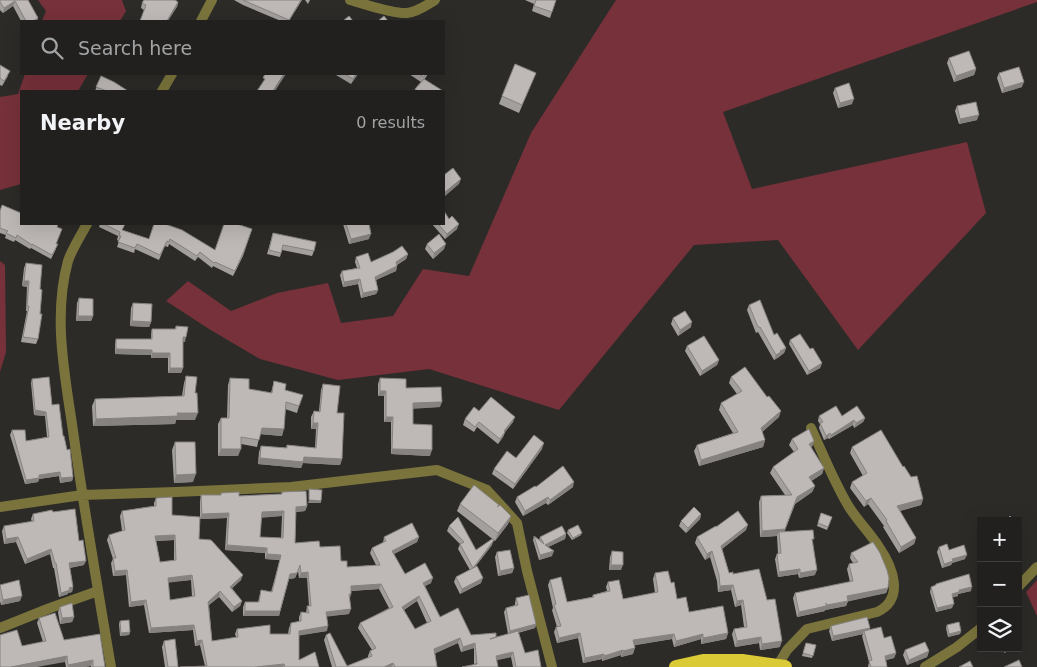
<!DOCTYPE html>
<html lang="en">
<head>
<meta charset="utf-8">
<style>
  :root { --surface:#22201e; --page:#2e2d2b; --text:#f1f3f6; --muted:#a2a3a4; --line:#3f3e3c }
  body { margin:0; font-family:"DejaVu Sans",sans-serif; background:var(--page); color:var(--text) }
  .controls { position:absolute; right:15px; bottom:15px; display:grid; overflow:hidden; border-radius:0px; box-shadow:0 5px 20px #0002 }
  .controls button { width:45px; height:45px; display:grid; place-items:center; padding:0; border:0; border-bottom:1px solid var(--line); background:var(--surface); color:var(--text); font:25px sans-serif }
  .list { margin:0; padding:0; list-style:none }
  h2 { display:flex; justify-content:space-between; align-items:center; height:65px; margin:0; padding:0 20px; font-size:21px }
  h2 small { font-size:16px; font-weight:400; color:var(--muted) }
  .icon { flex:none; width:28px; height:28px; fill:none; stroke:currentColor; stroke-width:2; stroke-linecap:round; stroke-linejoin:round }
  .map { position:relative; flex:none; width:1037px; height:667px; overflow:hidden }
  .search { position:absolute; background:var(--surface); box-shadow:0 5px 20px #0002; left:20px; top:20px; width:425px; height:55px; display:flex; align-items:center; gap:12px; box-sizing:border-box; padding:0 18px; border-radius:0px; color:var(--muted); font-size:19px }
  .panel { position:absolute; background:var(--surface); box-shadow:0 5px 20px #0002; left:20px; top:90px; width:425px; height:135px; border-radius:0px }
  .map>svg:first-child { display:block }
  .green { fill:#76313a }
  .lines { fill:none; stroke-linecap:round; stroke-linejoin:round }
  .minor { stroke:#7a743c; stroke-width:10 }
  .trunk { stroke:#dacb36; stroke-width:14 }
  .wall { fill:#a39f9d; fill-rule:evenodd }
  .shaded-wall { fill:#858280 }
  .building { fill:#beb9b7; stroke:#858280; fill-rule:evenodd }
</style>
</head>
<body>
<div class="map">
<svg width="1037" height="667" viewBox="0 0 1037 667">
  <rect width="100%" height="100%" fill="#2d2b28"/>
  <path class="green" d="M38,0H122L126,11L120,21H42L46,11Z
    M616,0H1037V2L723,112L752,189L967,142L986,213L858,350L778,240L694,245L559,410L429,369L338,380L260,359L209,329L166,301L188,281L231,311L277,293L328,283L341,323L393,316L423,269L469,276L531,133Z
    M25,74H88L78,91H21V184L0,190V97L18,94Z
    M0,261L5,265L6,352L0,372Z
    M1037,580V616L1026,592Z"/>
  <g class="lines">
    <path class="minor" d="M350,0C365,4 392,14 407,13C417,12 427,5 435,0
      M201,21L212,0
      M162,91L172,74
      M87,224C81,235 72,249 68,261C52,319 66,380 74,438C85,515 98,591 111,667
      M0,507L82,495L176,492L291,487L437,470L487,490L517,523L527,571L552,667
      M1018,587L1037,567
      M0,628L50,608L98,591
      M778,665L787,650L807,629L877,612C905,599 893,567 879,547C870,533 858,521 849,507C834,482 823,454 811,428
      M925,667L957,647L981,628"/>
    <path class="trunk" d="M676,667L703,661H742L785,667"/>
  </g>
  <path class="wall" d="M0,0H28L38,18L37,21H21L13,6L3,13L0,10Z
    M234,0H302L289,21H281L243,5Z
    M305,0H310L308,4Z
    M525,0H556L550,18L532,11L534,4Z
    M178,2L177,7L144,10L141,8L142,3Z
    M949,58L976,69L974,75L954,82L947,63Z
    M0,65L8,76L2,86L0,85Z
    M536,73L519,113L499,104L502,96Z
    M999,73L1022,87L1002,93L997,78Z
    M337,74H358L351,84L336,75Z
    M409,74H428L424,80L443,91H414L415,89L421,82Z
    M101,76L128,91H95Z
    M835,88L852,104L838,108L833,93Z
    M957,106L977,120L959,124L955,111Z
    M0,211L57,227L56,249L51,259L31,248L30,249L15,240L14,242L5,238L6,235L0,233Z
    M100,224H125L122,230L149,239L154,224L215,250L252,229L243,256L233,276L213,266L212,268L198,257L195,261L169,244L168,247L165,246L159,260L135,249L134,253L117,247L119,241L117,240L118,236L99,227Z
    M343,224H369V239L349,244Z
    M432,224H444L457,229L445,239Z
    M273,233L314,251L312,256L282,250L280,257L267,254Z
    M427,244L444,249L433,259L425,249Z
    M408,254L406,259L397,265L396,271L376,280L378,290L376,294L361,298L358,284L343,287L340,275L342,271L357,268L355,262L356,257L371,262Z
    M26,263L40,289V314L38,339L36,344L21,342L27,311H26L27,287L22,286L24,268Z
    M79,298L93,316L91,321H76L77,303Z
    M133,303L151,322L149,327L130,326L131,308Z
    M749,305L786,348L784,353L780,356L779,357L774,360L758,332L756,333L747,310Z
    M673,318L691,327L678,336L671,324Z
    M176,326L185,342H183V368L181,373H168V358H151V355L115,354V344L116,339H151V334L152,329H175Z
    M790,340L810,349L822,363L820,368L807,375L789,344Z
    M687,346L719,360L717,365L700,376L685,351Z
    M186,376L195,393V420H176L175,424L93,426L92,406L95,399L182,396L184,383Z
    M731,377L779,417L762,432L765,440L763,447L699,466L694,451L697,445L733,433L719,410L721,403L737,394L729,383Z
    M230,378L249,389L271,393L274,381L285,390L299,406L297,413L285,409L282,436L260,434L257,447L241,444L238,456H218V424L221,418H227L228,385Z
    M380,378L406,388L440,407L413,408V424L430,456L391,454V422H384V396H378V384Z
    M32,379L52,405L63,436L67,450L73,477L72,481L60,483L59,476L39,479L38,482L25,484L10,435L12,430L26,441L47,437L45,416L34,415L31,383Z
    M323,384L337,413L342,459L340,465L303,463L301,468L258,464L259,452L261,446L286,448L287,445L315,448L316,429H311V417L314,411H319L321,390Z
    M479,411L513,422L505,432L503,437L498,444L477,427L474,432L463,425L465,419Z
    M819,416H842L865,418L863,422L854,428L853,425L829,439L828,438L824,440L819,428L820,424L818,421Z
    M792,439L814,441L811,448L824,468L822,474L811,481L815,486L812,492L795,504L784,532L813,542L815,575L799,578L798,574L778,577L775,559L777,554L778,553L777,536L760,537L759,502L761,496L785,495L770,473L773,467L794,452L789,445Z
    M175,442L193,482L174,483L172,450Z
    M852,447L923,499L921,505L900,511L916,538L914,544L899,553L883,527L884,526L868,504L864,507L850,488L852,482L863,476L850,453Z
    M542,449L513,489L492,474L494,469L516,458Z
    M536,487H573L548,505L546,503L523,516L515,502L517,497Z
    M282,492L307,506L305,511L296,512L295,543L320,547L341,561L347,567L376,565L370,553L372,548L383,543L384,537H419L417,542L394,554L405,574L431,583L425,586L440,617L471,635L496,637L508,634L504,612L506,608L515,605V603L516,598L536,624L535,628L518,633L525,653L541,667H513L511,657L474,664V648L461,652L458,643L435,653L437,667H332L324,640L326,635L347,666L368,658V656L370,651L372,650L358,628L360,623L389,608L379,589L351,591V594L350,598L349,614L327,616V631L299,635V660L319,667H180L205,666L200,645L195,646L193,630L149,633L144,605L129,607L126,575L113,576L111,563L113,559L107,540L109,535L122,531L120,516L122,511L154,506V503L156,498L172,515L199,539L241,580L232,588L242,601L240,606L232,612L219,597L209,605L212,641L236,637L235,634L237,629L270,634H288L289,628L291,623L299,622V617L301,612L306,613L307,606H309L307,578H299L298,571L295,578L289,579L279,616H243V607L245,602H258L261,590L271,592L280,560L265,559V553L225,550L227,518L200,519V501L201,495H221V493L239,496L281,494ZM282,516L281,538L260,537L261,517ZM174,540V561L160,562L156,541ZM191,580L192,597L170,600L168,582ZM417,601L427,623L415,629L404,610Z
    M460,504L498,506L511,516L508,524L495,541L457,511Z
    M53,512L79,541L84,565L70,568L73,587L72,592L68,593V594L59,597L54,568H53L50,554L25,564L16,542L4,544L2,531L4,526L32,522L31,519L33,514Z
    M821,513L832,517L827,530L817,526Z
    M701,514L700,519L686,533L679,526L681,521Z
    M449,526L476,550L492,545L475,567L481,583L460,594L454,582L456,577L470,570L458,549L460,544L447,531Z
    M716,527L746,530L722,549L729,573L733,574L767,600L780,647L760,650L759,643L735,647L732,634L734,629L744,627L741,605L735,607L731,590L718,592L717,581L710,557L705,560L695,543L697,537Z
    M568,530L581,535L572,540L567,533Z
    M566,534L565,539L548,547L552,556L539,560L533,540L534,536L539,540L540,537Z
    M939,547L949,550L965,559L952,563L951,565L942,568L937,552Z
    M612,551L621,570H609L610,557Z
    M497,552L514,568L512,573L498,576L495,557Z
    M851,553L888,588L886,593L848,601L846,606L825,610V611L797,617L793,598L795,593L850,582L847,569L849,564L853,563L850,558Z
    M655,573L671,583L677,599L689,612L728,633L726,639L701,644V639L674,647L672,639L634,645L633,654L621,657V655L602,661V659L583,663L578,638L557,643L554,632L556,627H557L552,610L553,608L548,585L550,580L567,602L592,597L593,595L607,591L606,587L608,582L623,599L655,593L653,579Z
    M980,576H981V584L979,581Z
    M936,584L971,591L958,594V596L952,597V608L936,612L930,592L931,587L935,586Z
    M0,585L20,601L1,605L0,601Z
    M60,607L74,617L72,622L60,624L58,612Z
    M39,618L64,640L105,667H91V666L84,667H66L65,662L22,646L43,642L37,623Z
    M120,621L130,632L129,635L120,636L119,624Z
    M947,625L961,631L960,634L948,637L946,628Z
    M831,626L870,628L869,630L884,638L896,653L894,658L886,660L887,667H868L869,662L862,636L863,634L832,641L829,631Z
    M164,641L178,667H165L162,647Z
    M806,643L816,645L812,658L802,656Z
    M998,648H1009L1005,653Z
    M905,650L929,651L927,657L907,665L903,655Z"/>
  <path class="shaded-wall" d="M15,1L13,6L3,13L4,8Z
    M178,2L177,7L168,21H167Z
    M976,69L974,75L954,82L956,76Z
    M284,74H286L275,91H273Z
    M356,74H358L351,84L353,79Z
    M1024,82L1022,87L1002,93L1004,88Z
    M854,99L852,104L838,108L840,103Z
    M979,115L977,120L959,124L960,119Z
    M461,179L459,184L444,197V193Z
    M459,224L457,229L445,239L447,234Z
    M371,234L369,239L349,244L351,239Z
    M446,244L444,249L433,259L434,253Z
    M408,254L406,259L394,267L396,262Z
    M397,266L396,271L373,281L375,277Z
    M360,279L358,284L343,287L344,282Z
    M24,281H29L27,287L22,286Z
    M378,290L376,294L361,298L363,293Z
    M78,316H93L91,321H76Z
    M132,321L151,322L149,327L130,326Z
    M692,322L691,327L678,336L680,330Z
    M183,337H186L185,342H181Z
    M786,348L784,353L780,356L779,357L774,360L776,355Z
    M116,349L152,350L151,355L115,354Z
    M152,353H170L168,358H151Z
    M719,360L717,365L700,376L702,371Z
    M822,363L820,368L807,375L809,371Z
    M170,368H183L181,373H168Z
    M380,391H386L384,396H378Z
    M442,402L440,407L411,409L413,403Z
    M35,410L46,412L45,416L34,415Z
    M781,411L779,417L759,435L761,428Z
    M177,413H198L195,420H176L175,424L93,426L96,419Z
    M386,417H393L391,422H384Z
    M515,417L513,422L505,432L503,437L498,444L504,431Z
    M865,418L863,422L854,428L856,423Z
    M854,420L853,425L829,439L831,435Z
    M313,423H318L316,429H311Z
    M262,428L284,429L282,436L259,434Z
    M830,433L828,438L824,440L826,436Z
    M765,440L763,447L699,466L701,460Z
    M814,441L812,447L807,450L809,444Z
    M544,443L542,449L513,489L515,484Z
    M221,449H241L238,456H218Z
    M392,449L432,450L430,456L391,454Z
    M304,457L342,459L340,465L303,463L301,468L258,464L260,458Z
    M824,468L822,474L807,484L809,477Z
    M60,472L59,476L39,479L38,482L25,484L26,480L39,475Z
    M196,474L193,482L174,483L176,475Z
    M73,477L72,481L60,483L61,478Z
    M574,482L573,487L548,505L550,500Z
    M815,486L812,492L795,504L783,536L779,532L777,536L760,537L762,531L797,497Z
    M548,497L546,503L523,516L525,511Z
    M871,498L868,504L864,507L866,501Z
    M923,499L921,505L895,512L897,506Z
    M309,500L321,501V503H308Z
    M307,506L305,511L294,512L296,507Z
    M284,511L282,516L260,518L262,512Z
    M229,513L227,518L200,519L202,514Z
    M701,514L700,519L686,533L688,528Z
    M511,516L508,524L495,541L498,533Z
    M748,525L746,530L719,551L721,546Z
    M582,533L581,535L572,540L573,538Z
    M566,534L565,539L544,549L545,545Z
    M175,535L174,540L154,541L155,536Z
    M18,537L16,542L4,544L6,539Z
    M419,537L417,542L390,556L392,551Z
    M916,538L914,544L899,553L901,547Z
    M494,540L492,545L471,572L473,568Z
    M227,545L267,548L265,553L225,550Z
    M51,549L50,554L25,564L27,559Z
    M554,551L552,556L539,560L540,555Z
    M712,551L710,557L705,560L707,554Z
    M267,554L281,555L280,560L265,559Z
    M967,555L965,559L952,563L951,565L942,568L944,564L952,559Z
    M86,561L84,565L67,568L69,563Z
    M611,565H623L621,570H609Z
    M514,568L512,573L498,576L500,571Z
    M800,569L798,574L778,577L779,572Z
    M127,570L126,575L113,576L115,571Z
    M817,570L815,575L799,578L800,573Z
    M308,572L307,578H299L301,573Z
    M297,573L295,578L289,579L290,574Z
    M192,575L191,580L166,583L168,578Z
    M243,575L241,580L228,592L230,587Z
    M433,578L431,583L421,588L423,583Z
    M483,578L481,583L460,594L462,589Z
    M381,584L379,589L349,591L351,586Z
    M733,585L731,590L718,592L720,586Z
    M73,587L72,592L68,593V594L59,597L61,593L69,588Z
    M972,587L971,591L958,594V596L950,598L952,594L959,590Z
    M888,588L886,593L846,602L848,601L846,606L825,610V611L797,617L799,612L827,605L847,596Z
    M220,591L219,597L206,607L208,602Z
    M22,596L20,601L1,605L3,600Z
    M419,596L417,601L400,612L402,607Z
    M146,600L144,605L129,607L131,602Z
    M743,600L741,605L735,607L737,601Z
    M242,601L240,606L232,612L234,607Z
    M954,604L952,608L936,612L937,608Z
    M351,609L349,614L324,617L326,612Z
    M245,611H280L279,616H243Z
    M74,617L72,622L60,624L62,618Z
    M536,624L535,628L508,635L510,631Z
    M194,625L193,630L149,633L151,628Z
    M328,626L327,631L297,636L299,631Z
    M870,628L868,633L864,631L863,634L832,641L833,636Z
    M961,631L960,634L948,637L949,634Z
    M130,632L129,635L120,636L121,633Z
    M580,633L578,638L557,643L559,638Z
    M728,633L726,639L701,644L703,638Z
    M674,634L672,639L631,646L633,640Z
    M703,634L701,639L674,647L676,641Z
    M761,637L759,643L735,647L737,641Z
    M460,638L458,643L432,655L434,649Z
    M202,640L200,645L195,646L197,641Z
    M782,641L780,647L760,650L762,644Z
    M475,643L474,648L461,652L463,647Z
    M635,648L633,654L621,657L623,651Z
    M623,650L621,655L602,661L604,656Z
    M929,651L927,657L907,665L909,660Z
    M513,652L511,657L494,661L496,656Z
    M896,653L894,658L883,661L885,656Z
    M604,654L602,659L583,663L585,658Z
    M67,656L65,662L37,667H11Z
    M93,660L91,666L84,667H68V665Z
    M393,663L392,667H384Z
    M284,664L283,667H255Z"/>
  <path class="building" d="M0,0H28L38,18L33,21H26L15,1L4,8L0,2Z
    M144,0H175L178,2L167,21H140L146,5L142,3Z
    M243,0H301L289,20Z
    M536,0H556L552,12L534,6Z
    M349,16L353,21H343Z
    M384,16L388,21H378Z
    M969,51L976,69L956,76L949,58Z
    M515,64L536,73L522,105L502,96Z
    M0,65L10,71L4,81L0,78Z
    M1019,67L1024,82L1004,88L999,73Z
    M265,74H284L273,91H257L265,79L263,78Z
    M345,74H356L353,79Z
    M419,74H426L424,77Z
    M101,76L114,82L128,91H107L96,87Z
    M424,79L443,91H418L415,89Z
    M849,83L854,99L840,103L835,88Z
    M976,102L979,115L960,119L957,106Z
    M453,168L461,179L444,193V175Z
    M2,205L21,213V224H58L57,227L62,229L56,244H58L52,255L32,244V245L17,235L16,238L6,233L8,231L0,228V211Z
    M444,211L449,219L452,216L459,224L447,234L438,224H444Z
    M104,224H125L122,230L149,239L154,224H165L182,230L215,250L224,224H237L252,229L244,251L235,271L215,262L214,263L200,252L197,256L170,239L169,242L167,241L160,255L137,244L135,248L118,242L121,236H119L120,232Z
    M346,224H369L371,234L351,239Z
    M273,233L316,242L314,251L283,245L281,253L269,250Z
    M439,234L446,244L434,253L427,244Z
    M402,246L408,254L396,262L397,266L375,277L378,290L363,293L360,279L344,282L342,271L360,268L356,257L368,253L371,262L393,252Z
    M26,263L42,265L40,289L42,290L40,314H42L38,339L23,337L29,306H27L29,281H24Z
    M79,298L93,299V316H78Z
    M760,300L774,335L777,333L786,348L780,351L781,352L776,355L760,327H758L749,305Z
    M133,303L152,304L151,322L132,321Z
    M685,311L692,322L680,330L673,318Z
    M176,326L188,327L186,337H183V368H170V353H152V350L116,349V339H152V329H176Z
    M800,334L810,349L813,348L822,363L809,371L790,340Z
    M704,336L719,360L702,371L687,346Z
    M745,367L767,397L769,396L781,411L761,428L765,440L701,460L697,445L738,432L721,403L742,391L731,377Z
    M186,376L197,377L195,393H197L198,413H177L178,416L96,419L95,399L184,396Z
    M49,377L52,405L59,404L63,436H64L67,450L70,449L73,477L61,478L60,472L39,475V478L26,480L12,430H25L26,441L49,437L46,412L35,410L32,379Z
    M230,378L249,379V389L272,393L274,381L286,384L285,390L303,395L299,406L286,402L284,429L262,428L259,440L241,437V449H221V418H229Z
    M380,378L406,379V388L441,387L442,402L413,403V424L432,425V450L392,449L393,417H386V391H380Z
    M323,384L340,386L337,413H344L342,459L304,457L303,462L260,458L261,446L287,448V445L316,448L318,423H313L314,411L320,412Z
    M491,397L515,417L504,431L505,432L500,439L479,422L475,427L465,419L474,407L479,411Z
    M836,406L842,416L857,406L865,418L856,423L854,420L831,435L830,433L826,436L820,423L823,422L819,416Z
    M809,429L814,441L809,444L824,468L809,477L815,486L797,497L785,529L762,531L761,496L792,495L773,467L798,449L792,439Z
    M881,430L903,467L904,466L911,477L917,476L923,499L897,506L916,538L901,547L886,521L887,520L871,498L866,501L852,482L867,473L852,447Z
    M534,435L544,443L515,484L494,469L507,451L516,458Z
    M175,442H195L196,474L176,475Z
    M563,466L574,482L550,500L548,497L525,511L517,497L535,486L536,487Z
    M474,485L499,505L497,507L500,505L511,516L498,533L460,504Z
    M309,489L322,490L321,501L309,500Z
    M306,491L307,506L296,507L295,543L319,541L320,547L340,546L341,561H347V567L380,565L372,548L386,541L384,537L412,523L419,537L392,551L405,574L425,563L433,578L423,583L440,617L458,608L471,635L496,633V637L490,639L518,631L525,653L538,650L541,667H516L513,652L496,656L498,667H462L477,664L475,643L463,647L460,638L434,649L437,667H395L393,663L384,667H336L326,635L330,633L347,666L372,656L370,651L376,648L360,623L393,607L381,584L351,586V594H349L351,609L326,612L328,626L299,631V660L315,652L319,667H285L284,664L255,667H180L207,666L202,640L197,641L194,625L151,628L146,600L131,602L127,570L115,571L113,558H116L109,535L125,530L122,511L156,506V498L172,497V515L200,517L199,539L211,540L243,575L230,587L242,601L234,607L220,591L208,602L212,641L238,637L237,629L270,625V634H290L291,623L301,621V612L309,613L307,606H311L308,572L301,573L300,565L297,573L290,574L280,611H245V602H259L261,590L272,592L281,555L267,554V548L227,545L229,513L202,514L201,495H221V493L239,492V496L282,494V492ZM284,511L283,538L260,537L262,512ZM175,535L176,560L160,562L155,536ZM192,575L195,596L170,600L168,578ZM419,596L431,621L415,629L402,607Z
    M694,507L701,514L688,528L681,521Z
    M75,509L79,541L83,540L86,561L69,563L73,587L69,588L70,590L61,593L56,563H55L51,549L27,559L18,537L6,539L4,526L34,521L33,514L52,510L53,512Z
    M738,511L748,525L721,546L729,573L733,572V574L759,569L767,600L775,599L782,641L762,644L761,637L737,641L734,629L747,627L743,600L737,601L733,585L720,586L719,575L712,551L707,554L697,537L716,526V527Z
    M821,513L832,517L828,527L818,523Z
    M1010,516L1015,521H1005Z
    M458,517L476,550L492,539L494,540L473,568L460,544L464,542L449,526Z
    M578,525L582,533L573,538L568,530Z
    M562,526L566,534L545,545L554,551L540,555L534,536L544,544L540,537Z
    M813,530L814,539H812L817,570L800,573V569L779,572L777,554L781,553L779,532Z
    M873,542L880,553L887,570L889,578L888,588L847,596L848,601L827,605L826,603V606L799,612L795,593L853,581L849,564L858,562L851,553Z
    M947,544L949,550L964,545L967,555L952,559L953,561L944,564L939,547Z
    M510,550L514,568L500,571L497,552Z
    M612,551L623,552V565H611Z
    M477,566L483,578L462,589L456,577Z
    M668,571L671,583L674,582L677,599L686,597L689,612L723,606L728,633L703,638V634L676,641L674,634L633,640L635,648L623,651V650L604,656V654L585,658L580,633L559,638L556,627L561,626L554,605L556,604L550,580L561,577L567,602L594,597L593,595L610,591L608,582L619,580L623,599L658,592L655,573Z
    M969,574L972,587L959,590V592L952,594L954,604L937,608L931,587L936,585V584Z
    M19,580L22,596L3,600L0,585Z
    M529,595L536,624L510,631L506,608L518,605L516,598Z
    M72,603L74,617L62,618L60,607Z
    M55,613L64,640L100,634L105,667H93V660L68,665L67,656L11,667H0V635L17,630L22,646L46,641L39,618Z
    M867,617L870,628L833,636L831,626Z
    M129,620L130,632L121,633L120,621Z
    M959,622L961,631L949,634L947,625Z
    M881,627L884,638L891,636L896,653L885,656L887,667H871L869,661L872,660L864,631Z
    M175,639L178,667H168L164,641Z
    M925,642L929,651L909,660L905,650Z
    M806,643L816,645L813,656L803,653Z
    M1019,660L1022,667H1004Z
    M970,661L973,667H959Z"/>
</svg>
<div class="controls">
<button>+</button>
<button>−</button>
<button><svg class="icon" aria-label="layers" viewBox="0 0 24 24"><path d="M12 4l9 5-9 5-9-5zM3 14l9 5 9-5"/></svg></button>
</div>
<div class="search"><svg class="icon" aria-label="search" viewBox="0 0 24 24"><circle cx="10" cy="10" r="6"/><path d="M15 15l6 6"/></svg>Search here</div>
<section class="panel">
<h2>Nearby<small>0 results</small></h2>
<ul class="list">
</ul>
</section>
</div>
</body>
</html>
